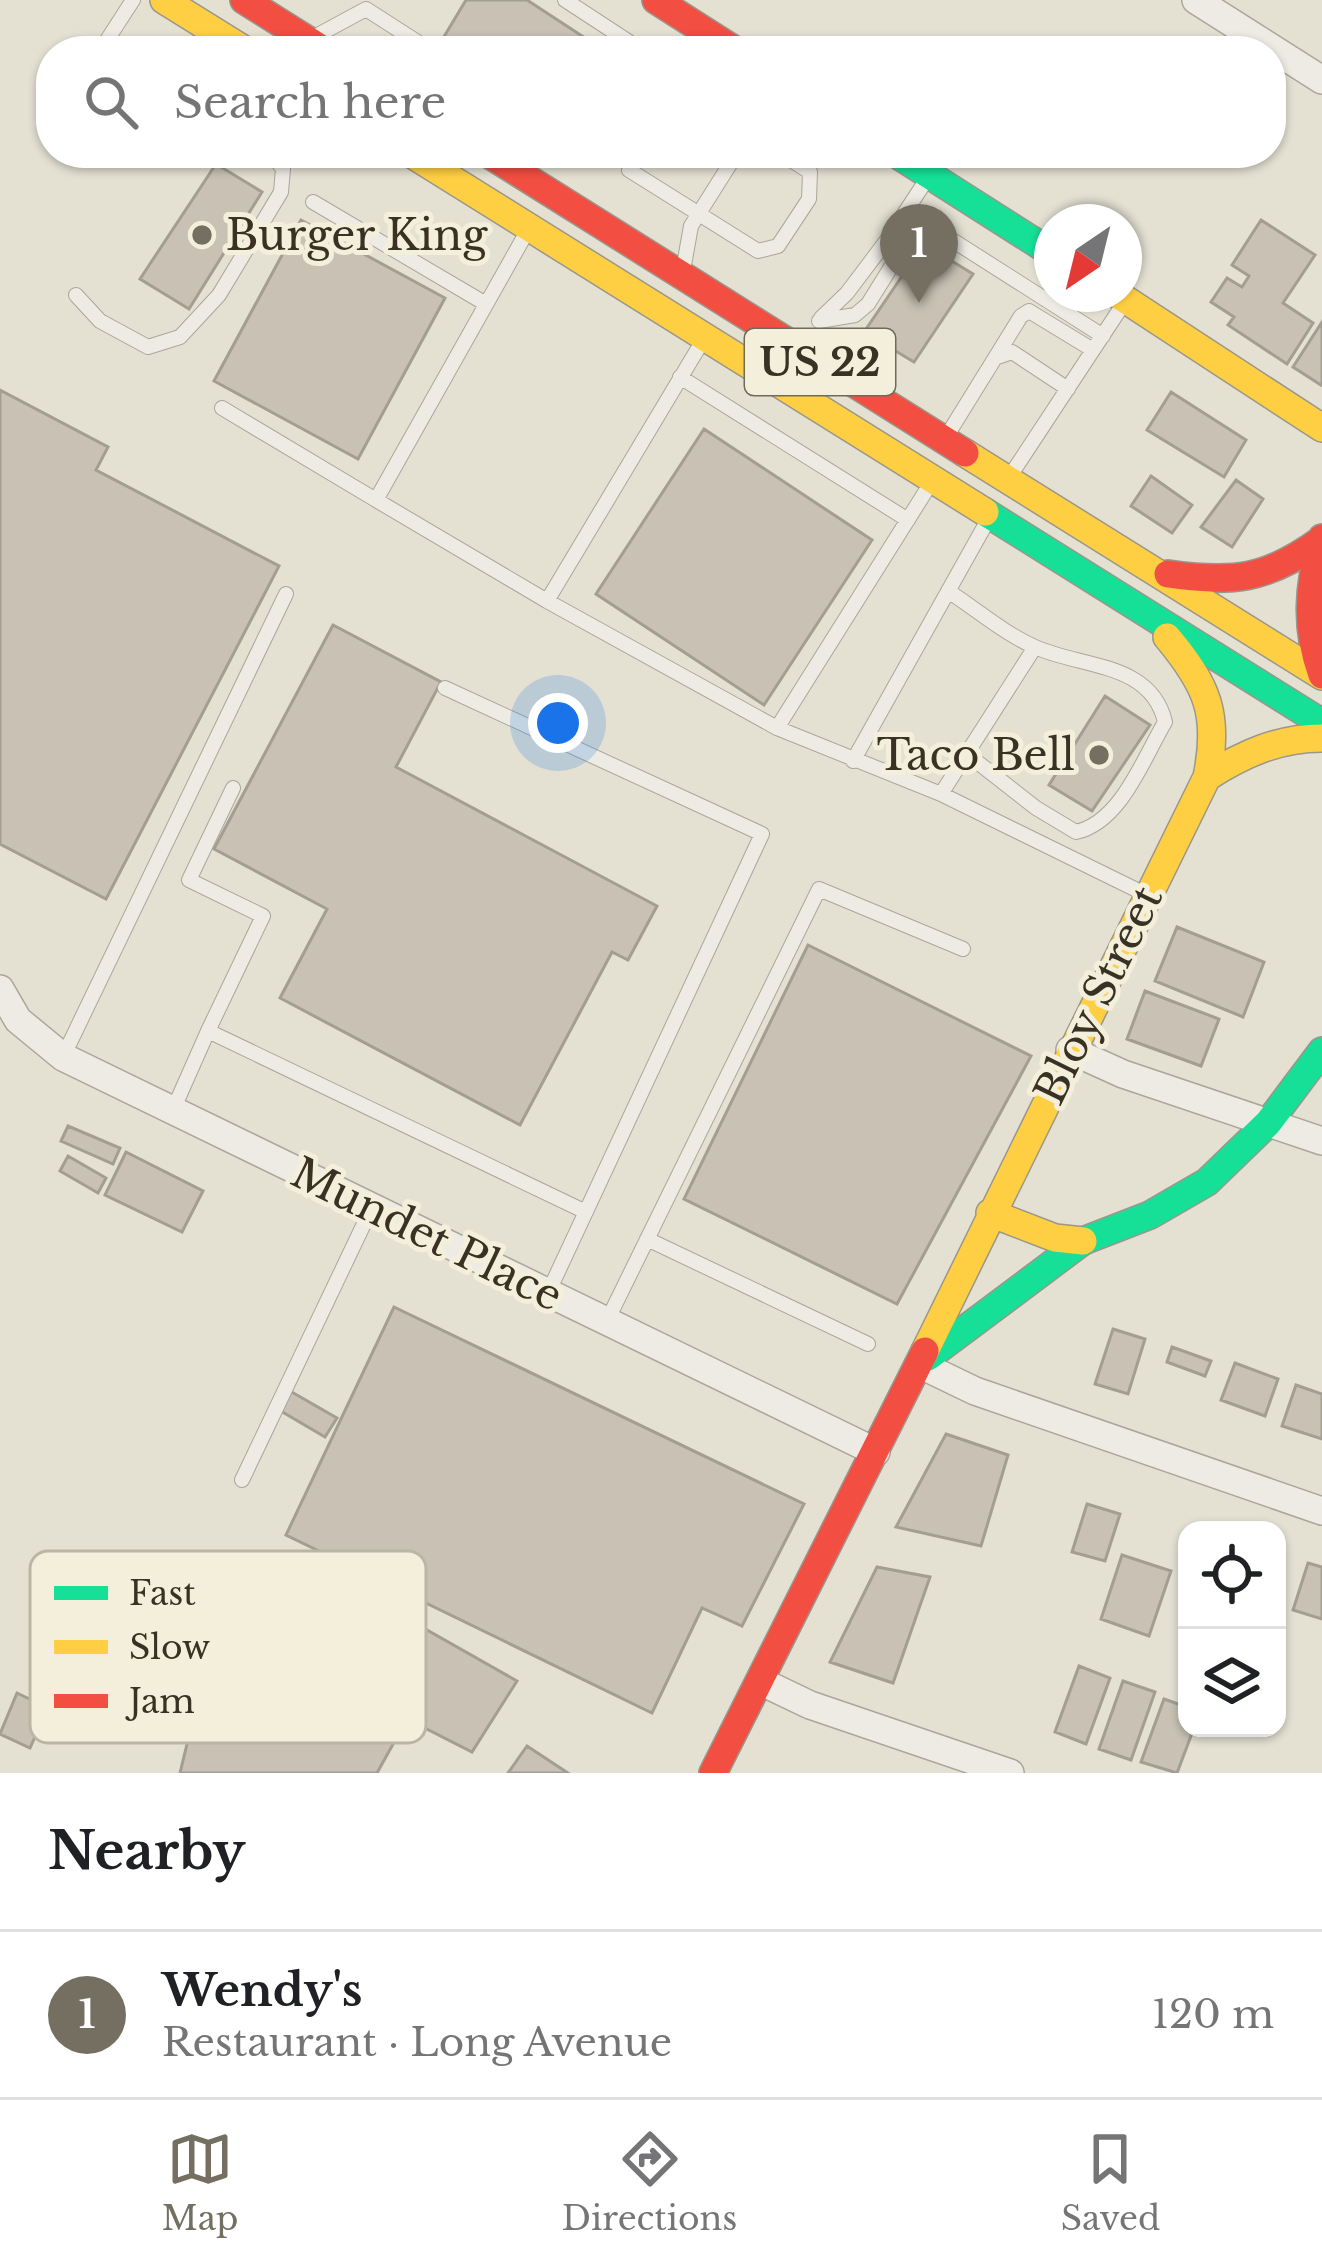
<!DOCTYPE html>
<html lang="en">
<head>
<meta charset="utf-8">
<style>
  :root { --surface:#fff; --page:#f2f2f2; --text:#202124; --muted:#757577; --line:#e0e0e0; --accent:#756f61 }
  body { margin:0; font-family:"Libre Baskerville",serif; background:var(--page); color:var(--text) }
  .controls { position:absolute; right:36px; bottom:36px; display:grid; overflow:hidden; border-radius:24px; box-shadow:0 3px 9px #0004 }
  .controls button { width:108px; height:108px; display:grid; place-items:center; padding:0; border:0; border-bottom:3px solid var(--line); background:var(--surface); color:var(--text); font:60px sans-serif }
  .compass { position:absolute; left:1034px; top:204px; width:108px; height:108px; border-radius:50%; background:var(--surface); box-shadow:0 3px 9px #0004; rotate:215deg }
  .you { position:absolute; left:558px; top:723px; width:42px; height:42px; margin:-30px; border:9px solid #fff; border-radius:50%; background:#1a73e8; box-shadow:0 0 0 18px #1a73e833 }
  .badge { display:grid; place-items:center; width:78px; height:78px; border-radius:50%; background:var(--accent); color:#fff; font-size:39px; font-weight:700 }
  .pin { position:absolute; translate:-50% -99px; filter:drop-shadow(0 3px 6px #0008) }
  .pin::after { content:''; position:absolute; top:63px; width:42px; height:36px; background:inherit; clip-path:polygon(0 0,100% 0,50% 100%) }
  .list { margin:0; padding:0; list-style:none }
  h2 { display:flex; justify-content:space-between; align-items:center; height:156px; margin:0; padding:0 48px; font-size:51px }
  h2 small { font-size:39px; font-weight:400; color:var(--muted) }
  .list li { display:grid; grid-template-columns:78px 1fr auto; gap:36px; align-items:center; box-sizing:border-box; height:168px; padding:0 48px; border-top:3px solid var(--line) }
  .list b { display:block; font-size:45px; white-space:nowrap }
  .list p { margin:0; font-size:39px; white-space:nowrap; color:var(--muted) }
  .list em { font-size:39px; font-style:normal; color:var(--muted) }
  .icon { flex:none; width:66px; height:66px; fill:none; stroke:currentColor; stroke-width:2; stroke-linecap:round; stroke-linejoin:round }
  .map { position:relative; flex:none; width:1322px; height:1773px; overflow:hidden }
  .search { position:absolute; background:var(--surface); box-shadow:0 3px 9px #0004; left:36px; right:36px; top:36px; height:132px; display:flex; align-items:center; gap:30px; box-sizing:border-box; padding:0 42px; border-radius:48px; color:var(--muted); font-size:45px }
  .sheet { height:324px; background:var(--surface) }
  nav { display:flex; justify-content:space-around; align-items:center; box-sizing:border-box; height:168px; border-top:3px solid var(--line); background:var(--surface); font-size:33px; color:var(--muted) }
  nav a { display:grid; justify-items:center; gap:6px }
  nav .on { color:var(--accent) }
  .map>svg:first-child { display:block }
  .building { fill:#c8c1b4; stroke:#a49e92; stroke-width:3 }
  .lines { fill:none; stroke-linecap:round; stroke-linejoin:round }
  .lane-casing { stroke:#aaa69b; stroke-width:16 }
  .street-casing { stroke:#aaa69b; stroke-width:30 }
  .fast-casing { stroke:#9a968b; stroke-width:30 }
  .slow-casing { stroke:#9a968b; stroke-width:30 }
  .jam-casing { stroke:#9a968b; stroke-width:30 }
  .lane { stroke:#edebe3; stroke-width:14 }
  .street { stroke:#edebe3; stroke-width:27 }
  .fast { stroke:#16e098; stroke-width:27 }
  .slow { stroke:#ffcf43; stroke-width:27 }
  .jam { stroke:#f24e42; stroke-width:27 }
  .poi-dot { fill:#756f61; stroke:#f3efdb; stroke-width:4.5 }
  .labels { text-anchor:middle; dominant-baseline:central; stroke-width:10; stroke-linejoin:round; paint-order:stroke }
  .shield { fill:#f3efdb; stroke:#716a5a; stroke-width:3 }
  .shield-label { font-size:39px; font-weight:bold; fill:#393123 }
  .poi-label { font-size:42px; fill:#393123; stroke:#f3efdb; text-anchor:start }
  .street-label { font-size:42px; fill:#393123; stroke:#f3efdb }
  .key { fill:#f3efdb; stroke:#bbb6a4; stroke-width:3 }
  .key-label { font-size:33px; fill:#393123 }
</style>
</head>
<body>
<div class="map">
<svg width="1322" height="1773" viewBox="0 0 1322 1773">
  <rect width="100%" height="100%" fill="#e4e1d3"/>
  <path class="building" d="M466,0H527L605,51H460L442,40Z
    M216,164L262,192L189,309L140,279Z
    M301,220L445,298L358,459L214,381Z
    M1261,220L1315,255L1283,303L1313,323L1287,364L1228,325L1234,317L1211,302L1227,278L1242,287L1249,276L1232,265Z
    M924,244L973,274L914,362L864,332Z
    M1322,322V383L1321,385L1293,367Z
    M0,390L108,447L96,470L279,566L106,899L0,844Z
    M1171,392L1246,440L1224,477L1147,430Z
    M704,429L872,540L764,705L596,594Z
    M1151,476L1192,505L1172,533L1131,506Z
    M1236,480L1263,499L1232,547L1201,527Z
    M333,625L441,682L396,767L657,906L628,960L612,952L520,1125L280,998L327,909L214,849Z
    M1105,696L1150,725L1092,811L1049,785Z
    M1177,927L1264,962L1243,1017L1155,981Z
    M808,945L1031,1056L897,1304L684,1199Z
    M1145,991L1219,1019L1201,1066L1127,1039Z
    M68,1126L120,1148L113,1164L61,1141Z
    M126,1152L203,1191L182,1232L105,1195Z
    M68,1156L106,1178L98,1193L60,1171Z
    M394,1307L804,1504L742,1626L702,1608L652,1713L286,1535Z
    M1113,1329L1145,1339L1128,1394L1095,1384Z
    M1172,1347L1211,1361L1205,1376L1167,1362Z
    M1235,1363L1278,1379L1265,1416L1221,1400Z
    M1296,1385L1322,1394V1439L1282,1426Z
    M290,1391L337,1418L325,1437L279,1410Z
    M946,1434L1008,1455L981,1546L896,1527Z
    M1087,1504L1120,1514L1105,1561L1072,1552Z
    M293,1554L517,1681L472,1752L407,1719L377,1773H180L187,1744Z
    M1122,1555L1171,1571L1149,1636L1101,1619Z
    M1308,1563L1322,1567V1619L1293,1610Z
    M877,1567L930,1577L893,1683L830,1662Z
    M1079,1666L1110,1678L1086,1744L1055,1732Z
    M1123,1681L1155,1692L1131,1760L1099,1749Z
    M17,1693L48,1708L30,1748L0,1734Z
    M1164,1699L1187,1707V1728H1194L1177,1773L1141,1762Z
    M527,1746L568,1773H508Z"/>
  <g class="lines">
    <defs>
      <path id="lane" d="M565,0L643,51
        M318,35L366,9L422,45L421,51
        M100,51L133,0
        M631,153L629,170L758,251L778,246L809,199L810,172L780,153
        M313,202L486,304
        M887,240L927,179
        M684,265L691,226L737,153
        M76,295L100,321L148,347L180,337L219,295L281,192L283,169L271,153
        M821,318L847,293L887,240L911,235
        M819,321L855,315L868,304L911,235L929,232L949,238L1103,336
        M699,347L547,601L777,728
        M995,358L1012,352L1068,389
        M680,377L908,520
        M222,408L376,500L524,237
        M948,434L1021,316L1029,311L1093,350
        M1014,470L1124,303
        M929,486L777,728L941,794L1147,895
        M376,500L547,601
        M948,591C976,609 1005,634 1035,647C1082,668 1151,662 1165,722C1143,759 1121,822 1076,832L1036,808L967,754
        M445,688L762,834L548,1293
        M853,761L988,520
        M941,794L1035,647
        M208,1031L263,916L189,880L233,788
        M63,1057L286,594
        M173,1110L208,1031L586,1212
        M647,1239L868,1344
        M607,1321L819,889L963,949
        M242,1480L372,1207"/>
      <path id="street" d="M1196,0L1322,80
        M0,989L18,1020L63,1057L876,1452
        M1070,1050L1123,1074L1322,1141
        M919,1364L975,1391L1322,1511
        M762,1682L810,1705L1010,1773"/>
      <path id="fast" d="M895,153L1052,253
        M985,512L1322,723
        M928,1357L1083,1241L1150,1215L1207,1182L1268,1123L1322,1051"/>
      <path id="slow" d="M164,0L246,51
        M410,153L985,512
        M1117,294L1322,428
        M965,453L1322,676
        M1207,777C1243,754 1278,738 1322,738
        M990,1213L1055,1238L1083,1241
        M925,1351L1207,777C1220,714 1207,685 1167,637"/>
      <path id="jam" d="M244,0L325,51
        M656,0L736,51
        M487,153L965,453
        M1322,538C1308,586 1305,628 1322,675
        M1168,574C1233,583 1266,580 1320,541
        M713,1773L925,1351"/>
    </defs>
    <use href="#lane" class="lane-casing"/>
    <use href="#street" class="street-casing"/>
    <use href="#fast" class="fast-casing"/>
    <use href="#slow" class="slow-casing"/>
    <use href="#jam" class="jam-casing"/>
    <use href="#lane" class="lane"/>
    <use href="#street" class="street"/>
    <use href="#fast" class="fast"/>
    <use href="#slow" class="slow"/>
    <use href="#jam" class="jam"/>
  </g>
  <g class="poi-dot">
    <circle cx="202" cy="235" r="12"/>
    <circle cx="1099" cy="755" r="12"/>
  </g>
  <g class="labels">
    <rect class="shield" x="745" y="329" width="150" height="66" rx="9"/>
    <g class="shield-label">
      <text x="820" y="362">US 22</text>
    </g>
    <g class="poi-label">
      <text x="226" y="235">Burger King</text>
      <text x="1075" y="755" text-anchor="end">Taco Bell</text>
    </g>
    <g class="street-label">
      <text transform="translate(1098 995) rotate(-64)">Bloy Street</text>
      <text transform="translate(427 1234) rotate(26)">Mundet Place</text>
    </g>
  </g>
  <rect x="30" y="1551" width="396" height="192" rx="18" class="key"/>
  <rect x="54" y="1586" width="54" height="14" fill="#16e098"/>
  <rect x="54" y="1640" width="54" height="14" fill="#ffcf43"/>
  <rect x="54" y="1694" width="54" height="14" fill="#f24e42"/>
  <g class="key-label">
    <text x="129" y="1605">Fast</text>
    <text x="129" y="1659">Slow</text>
    <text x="129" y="1713">Jam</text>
  </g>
</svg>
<div class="controls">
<button><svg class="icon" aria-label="locate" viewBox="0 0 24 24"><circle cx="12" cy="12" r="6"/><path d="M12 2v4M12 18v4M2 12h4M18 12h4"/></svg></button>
<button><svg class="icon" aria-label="layers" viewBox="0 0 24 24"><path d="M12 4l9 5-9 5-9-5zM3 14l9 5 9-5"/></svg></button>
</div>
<svg class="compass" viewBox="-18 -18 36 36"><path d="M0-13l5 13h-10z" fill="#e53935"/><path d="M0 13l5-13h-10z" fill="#757577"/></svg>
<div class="you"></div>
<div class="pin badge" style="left:919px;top:303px">1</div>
<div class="search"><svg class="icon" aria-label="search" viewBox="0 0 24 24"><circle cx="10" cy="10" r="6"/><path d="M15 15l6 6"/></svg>Search here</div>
</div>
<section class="sheet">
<h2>Nearby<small></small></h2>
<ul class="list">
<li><span class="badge">1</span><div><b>Wendy's</b><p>Restaurant · Long Avenue</p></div><em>120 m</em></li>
</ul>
</section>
<nav>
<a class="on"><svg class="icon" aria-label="map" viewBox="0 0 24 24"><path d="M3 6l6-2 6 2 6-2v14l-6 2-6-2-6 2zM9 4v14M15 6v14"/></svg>Map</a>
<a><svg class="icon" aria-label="directions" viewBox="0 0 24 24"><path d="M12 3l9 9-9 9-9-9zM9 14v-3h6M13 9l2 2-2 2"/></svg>Directions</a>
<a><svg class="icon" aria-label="saved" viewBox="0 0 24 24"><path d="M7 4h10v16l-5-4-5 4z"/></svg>Saved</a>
</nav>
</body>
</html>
